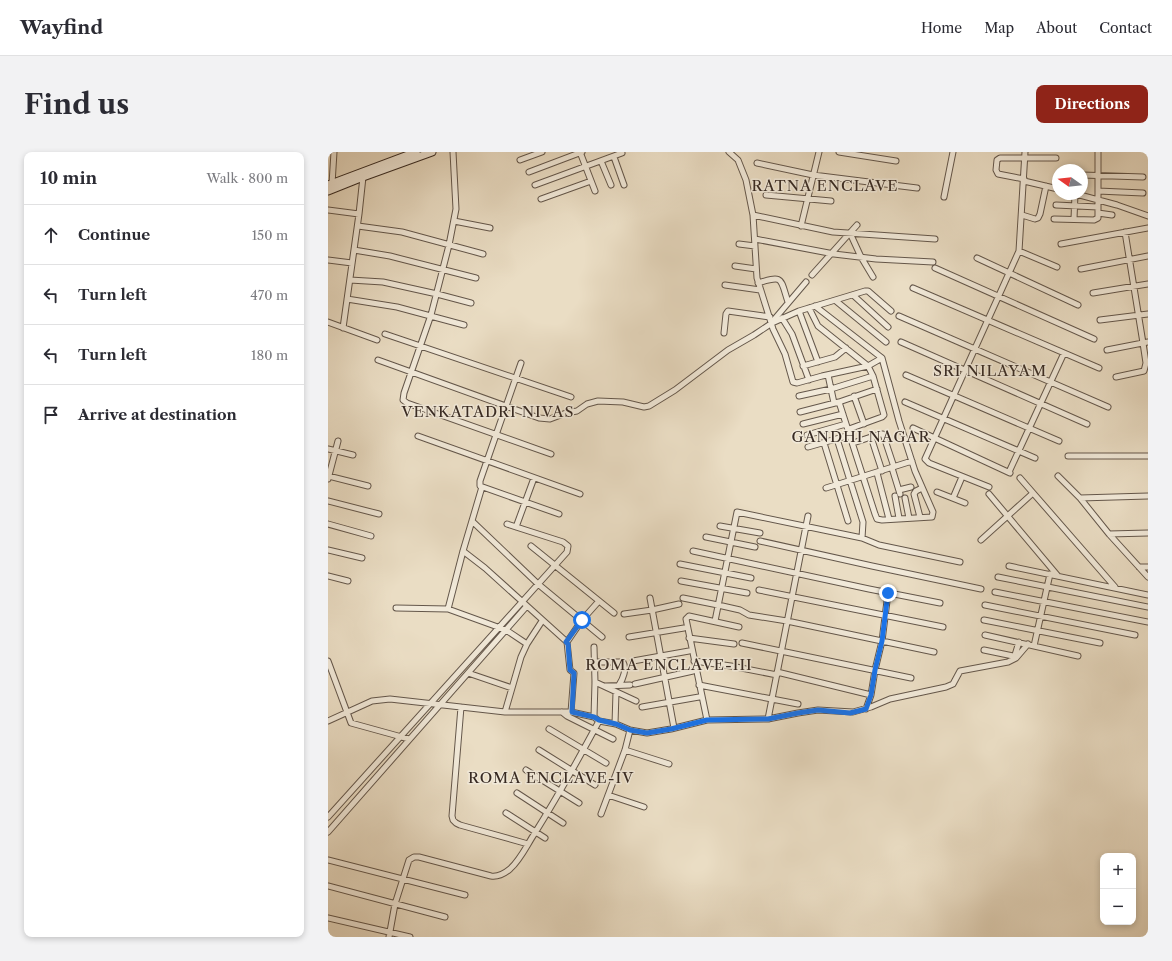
<!DOCTYPE html>
<html lang="en">
<head>
<meta charset="utf-8">
<style>
  :root { --surface:#fff; --page:#f2f2f3; --text:#2b2b33; --muted:#7c7c81; --line:#e1e1e2; --accent:#8f2418 }
  body { margin:0; font-family:"Libre Caslon Text",serif; background:var(--page); color:var(--text) }
  .controls { position:absolute; right:12px; bottom:12px; display:grid; overflow:hidden; border-radius:8px; box-shadow:0 2px 6px #0003 }
  .controls button { width:36px; height:36px; display:grid; place-items:center; padding:0; border:0; border-bottom:1px solid var(--line); background:var(--surface); color:var(--text); font:20px sans-serif }
  .compass { position:absolute; left:724px; top:12px; width:36px; height:36px; border-radius:50%; background:var(--surface); box-shadow:0 2px 6px #0003; rotate:285deg }
  .stop { position:absolute; width:12px; height:12px; margin:-9px; border:3px solid #1a73e8; border-radius:50%; background:#fff }
  .stop.end { background:#1a73e8; border-color:#fff; box-shadow:0 1px 4px #0008 }
  .list { margin:0; padding:0; list-style:none }
  h2 { display:flex; justify-content:space-between; align-items:center; height:52px; margin:0; padding:0 16px; font-size:17px }
  h2 small { font-size:13px; font-weight:400; color:var(--muted) }
  .list li { display:grid; grid-template-columns:26px 1fr auto; gap:12px; align-items:center; box-sizing:border-box; height:60px; padding:0 16px; border-top:1px solid var(--line) }
  .list b { display:block; font-size:15px; white-space:nowrap }
  .list em { font-size:13px; font-style:normal; color:var(--muted) }
  .icon { flex:none; width:22px; height:22px; fill:none; stroke:currentColor; stroke-width:2; stroke-linecap:round; stroke-linejoin:round }
  .map { position:relative; flex:none; width:820px; height:785px; overflow:hidden; border-radius:8px }
  header { display:flex; align-items:center; gap:24px; box-sizing:border-box; height:56px; padding:0 20px; background:var(--surface); border-bottom:1px solid var(--line) }
  header strong { font-size:19px }
  nav { display:flex; gap:22px; margin-inline-start:auto; font-size:14px }
  .intro { display:flex; align-items:center; justify-content:space-between; box-sizing:border-box; height:96px; padding:0 24px }
  h1 { margin:0; font-size:28px }
  .button { padding:10px 18px; border-radius:8px; background:var(--accent); color:#fff; font-size:14px; font-weight:700 }
  main { display:flex; gap:24px; padding:0 24px }
  aside { flex:1; background:var(--surface); border-radius:8px; box-shadow:0 2px 6px #0003 }
  .map>svg:first-child { display:block }
  .lines { fill:none; stroke-linecap:round; stroke-linejoin:round }
  .minor-casing { stroke:#64574b; stroke-width:7 }
  .secondary-casing { stroke:#372a23; stroke-width:9 }
  .minor { stroke:#f1e9d9; stroke-width:5 }
  .secondary { stroke:#f1e9d9; stroke-width:7 }
  .route { stroke:#1a73e8; stroke-width:5 }
  .labels { text-anchor:middle; dominant-baseline:central; stroke-width:3; stroke-linejoin:round; paint-order:stroke }
  .neighbourhood-label { font-size:15px; letter-spacing:1px; fill:#372a23; stroke:#f1e9d9 }
</style>
</head>
<body>
<header>
<strong>Wayfind</strong>
<nav><a>Home</a><a>Map</a><a>About</a><a>Contact</a></nav>
</header>
<div class="intro"><h1>Find us</h1><a class="button">Directions</a></div>
<main>
<aside>
<h2>10 min<small>Walk · 800 m</small></h2>
<ul class="list">
<li><svg class="icon" aria-label="ahead" viewBox="0 0 24 24"><path d="M12 20V5M6 11l6-6 6 6"/></svg><div><b>Continue</b></div><em>150 m</em></li>
<li><svg class="icon" aria-label="left" viewBox="0 0 24 24"><path d="M17 20v-9H6M10 6l-5 5 5 5"/></svg><div><b>Turn left</b></div><em>470 m</em></li>
<li><svg class="icon" aria-label="left" viewBox="0 0 24 24"><path d="M17 20v-9H6M10 6l-5 5 5 5"/></svg><div><b>Turn left</b></div><em>180 m</em></li>
<li><svg class="icon" aria-label="arrive" viewBox="0 0 24 24"><path d="M6 21V4h12l-3 4 3 4H6"/></svg><div><b>Arrive at destination</b></div></li>
</ul>
</aside>
<div class="map">
<svg width="820" height="785" viewBox="0 0 820 785">
  <rect width="100%" height="100%" fill="#eaddc4"/>
  <filter id="stains"><feTurbulence type="fractalNoise" baseFrequency=".005" numOctaves="4"/><feColorMatrix values="0 0 0 0 .2 0 0 0 0 .09 0 0 0 0 .02 0 0 0 .5 -.17"/></filter>
  <radialGradient id="worn" r=".72"><stop offset=".6" stop-color="#630" stop-opacity="0"/><stop offset="1" stop-color="#630" stop-opacity=".3"/></radialGradient>
  <g class="lines">
    <defs>
      <path id="minor" d="M125,0L128,57L121,93L103,163L76,241L75,248L79,251L223,302
        M252,0L267,39
        M401,0L410,8L418,28L425,63L429,126L445,177L457,202L465,230L469,231L494,224L540,214L554,206
        M511,0L568,9
        M286,5L296,33
        M192,8L214,0
        M273,9L283,33
        M429,11L485,23L589,36
        M201,20L254,0
        M754,23L815,25
        M696,27L670,22L668,18L669,8L672,6H728
        M696,29L730,37
        M4,32L6,0
        M207,33L294,1
        M770,39L815,41
        M748,42L789,53L820,64
        M438,43L503,49
        M616,45L625,0
        M213,47L263,29
        M728,53L770,55
        M0,58L31,62
        M770,61L784,63
        M425,63L505,80L607,87
        M694,63L707,67L710,66L712,62L718,34
        M726,67L766,68L770,66V0
        M746,67L747,42
        M126,69L162,76
        M30,74L74,80L155,102
        M473,74L491,0
        M522,81L533,105L545,125
        M427,87L506,102L548,107L605,110
        M411,92L427,94
        M733,92L820,76
        M26,98L62,104L148,126
        M691,99L729,115
        M649,106L750,153
        M0,108L24,111
        M407,114L428,117
        M607,116L766,187
        M753,117L820,104
        M484,123L529,73
        M22,128L55,130L109,142L143,151
        M430,131C456,123 452,126 460,150
        M397,133L432,138
        M585,136L771,216
        M765,141L820,132
        M525,143L560,175
        M19,147L69,155L136,173
        M508,149L558,190
        M487,154L554,206L571,269L587,319L605,360L604,365L554,368L549,367L547,362L511,250
        M481,156L490,174L540,214L545,224L556,263L554,265L521,277
        M471,159L490,210
        M571,164L780,255
        M454,166L464,182L481,228
        M772,168L820,162
        M0,170L49,188
        M444,170L478,130
        M15,176L31,62L35,25
        M396,181L398,162L400,159L442,165
        M57,182L243,245
        M573,190L759,272
        M779,198L820,190
        M50,208L211,266L222,267L238,261L249,259L259,252L270,249L295,250L316,255L321,254L347,238L400,198L426,183L444,171L471,159L537,139H540L563,159
        M193,211L152,329V334L231,362
        M475,214L507,205L518,196
        M500,223L506,251
        M578,223L731,289
        M788,225L816,219L818,211L815,191L797,80
        M471,244L503,237L545,224
        M526,244L536,272
        M577,250L707,306
        M472,260L511,250L549,237
        M475,272L515,262
        M585,276L682,321
        M479,283L518,272
        M90,284L252,342
        M543,285L554,319
        M509,287L535,370L534,386
        M496,291L520,369
        M525,291L552,282H555L566,315
        M480,295L522,283
        M0,297L25,303
        M740,304H820
        M564,316L572,342
        M681,320L736,201
        M549,321L561,367
        M0,324L40,334
        M730,324L752,346L781,382L820,425
        M692,326L787,435
        M0,327L10,289
        M661,335L601,311L597,307L691,99L697,0
        M498,336L584,309
        M571,338L583,335
        M609,340L637,351
        M661,342L730,424
        M567,344L571,366
        M577,346L581,366
        M625,346L634,325
        M752,346L820,344
        M0,349L51,362
        M592,365L586,342L588,339L594,336
        M144,369L210,432L274,485
        M0,372L43,384
        M392,374L432,381
        M188,375L206,326
        M781,382L820,381
        M378,385L427,395
        M653,388L705,341
        M432,389L544,414L653,437
        M203,394L286,461
        M0,398L34,406
        M135,399L157,416L239,490L242,518L246,521L243,560
        M365,399L541,437L612,451
        M352,412L423,426
        M681,414L820,443
        M811,415H820
        M0,424L20,429
        M670,425L820,455
        M353,429L419,441
        M431,438L615,475
        M667,440L820,470
        M322,446L346,576
        M355,446L390,453L412,458L421,463L459,469L606,500
        M657,453L807,483
        M68,456L120,457L178,478L199,492
        M120,457L135,399L154,335
        M296,462L324,458L351,452
        M656,468L772,491
        M387,469L409,360L534,386L551,393L632,410
        M657,483L750,504
        M301,485L356,476
        M361,486L406,492
        M239,490L254,468L271,449
        M414,491L583,526
        M706,494L722,422
        M656,498L685,504L687,503L691,490
        M0,509L23,571L81,587
        M305,509L361,499
        M366,509L403,514L449,523
        M267,510H295C299,517 295,527 291,533
        M449,520L543,543
        M140,521L184,536
        M267,530L308,549
        M307,532L365,519
        M371,533L470,552
        M277,534L302,533
        M133,555L124,664L125,668L128,671L132,673L200,692
        M314,555L371,545
        M538,557L543,543L547,518L554,489L560,441
        M177,560L193,505L199,492L214,469
        M234,560L239,564L285,587
        M266,565L267,530L266,495
        M440,567L480,364
        M379,568L358,467L361,464L411,475
        M0,569L44,549L62,547L177,560H243L266,565L271,569L288,572L302,578L319,581L343,577L379,568L440,567L470,561L490,558L525,560L543,555L562,547L618,535L625,532L632,519L680,510L688,506L700,492
        M287,572L288,540
        M221,577L278,611
        M211,598L267,633
        M297,598L341,612
        M198,618L251,651
        M189,641L235,671
        M280,643L316,655
        M178,661L217,686
        M273,662L297,598L302,578
        M0,665L239,400L240,394L235,390L179,372
        M0,680L198,455
        M0,708L137,743
        M0,734L117,765
        M0,766L82,785
        M61,785L67,752L81,708L86,705H91L163,724C170,725 176,722 182,717C192,708 198,695 205,684C229,646 250,608 271,569"/>
      <path id="secondary" d="M0,33L88,0
        M0,39L35,25L104,0"/>
    </defs>
    <use href="#minor" class="minor-casing"/>
    <use href="#secondary" class="secondary-casing"/>
    <use href="#minor" class="minor"/>
    <use href="#secondary" class="secondary"/>
  </g>
  <g class="lines">
    <path class="route" d="M254,468L238,490L240,492L242,518L246,521L244,560L266,565L271,568L288,572L302,578L319,581L343,577L379,568L440,567L470,561L490,558L522,561L538,557L543,543L547,518L554,489L560,441"/>
  </g>
  <g class="labels">
    <g class="neighbourhood-label">
      <text x="497" y="33">RATNA ENCLAVE</text>
      <text x="662" y="218">SRI NILAYAM</text>
      <text x="160" y="259">VENKATADRI NIVAS</text>
      <text x="533" y="284">GANDHI NAGAR</text>
      <text x="341" y="512">ROMA ENCLAVE-III</text>
      <text x="223" y="625">ROMA ENCLAVE-IV</text>
    </g>
  </g>
  <rect width="100%" height="100%" filter="url(#stains)"/>
  <rect width="100%" height="100%" fill="url(#worn)"/>
</svg>
<div class="controls">
<button>+</button>
<button>−</button>
</div>
<svg class="compass" viewBox="-18 -18 36 36"><path d="M0-13l5 13h-10z" fill="#e53935"/><path d="M0 13l5-13h-10z" fill="#7c7c81"/></svg>
<div class="stop" style="left:254px;top:468px"></div>
<div class="stop end" style="left:560px;top:441px"></div>
</div>
</main>
</body>
</html>
